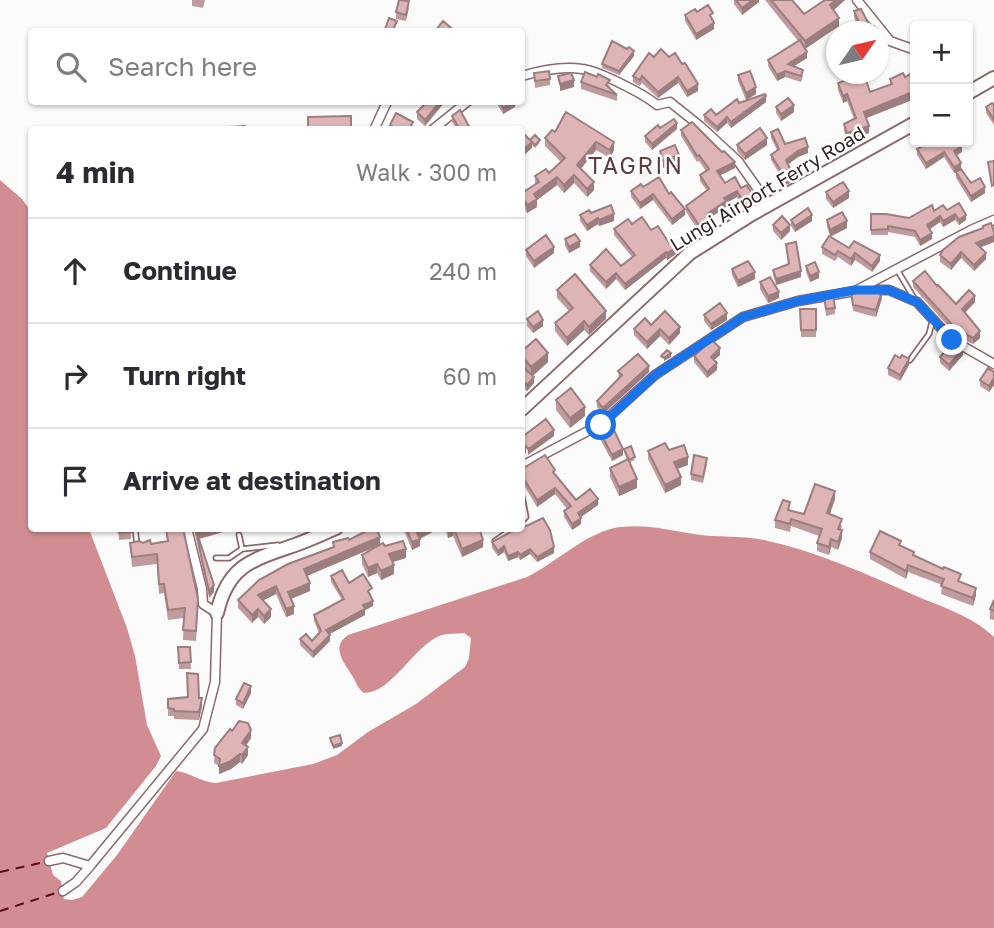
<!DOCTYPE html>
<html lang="en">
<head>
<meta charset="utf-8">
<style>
  :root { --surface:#fff; --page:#f2f2f3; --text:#2b2b33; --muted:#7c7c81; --line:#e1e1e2 }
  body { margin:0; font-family:"Golos Text",sans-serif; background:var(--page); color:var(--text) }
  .controls { position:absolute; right:21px; top:21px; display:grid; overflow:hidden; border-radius:7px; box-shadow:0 2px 5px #0004 }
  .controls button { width:63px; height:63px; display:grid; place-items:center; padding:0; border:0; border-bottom:2px solid var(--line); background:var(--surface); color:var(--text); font:35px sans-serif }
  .compass { position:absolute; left:826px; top:21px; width:63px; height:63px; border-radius:50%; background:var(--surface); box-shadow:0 2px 5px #0004; rotate:56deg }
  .stop { position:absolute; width:21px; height:21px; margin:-16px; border:5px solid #1a73e8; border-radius:50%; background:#fff }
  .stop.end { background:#1a73e8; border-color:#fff; box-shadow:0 2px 7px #0008 }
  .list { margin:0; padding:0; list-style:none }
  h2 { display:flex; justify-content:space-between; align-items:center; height:91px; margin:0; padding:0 28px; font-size:30px }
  h2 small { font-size:23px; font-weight:400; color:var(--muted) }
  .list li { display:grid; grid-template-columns:46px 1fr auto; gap:21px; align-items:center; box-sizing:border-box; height:105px; padding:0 28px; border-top:2px solid var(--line) }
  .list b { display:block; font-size:26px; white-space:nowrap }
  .list em { font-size:23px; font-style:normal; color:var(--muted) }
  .icon { flex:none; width:38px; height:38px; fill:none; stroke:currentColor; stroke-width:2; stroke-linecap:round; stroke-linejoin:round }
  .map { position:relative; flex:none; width:994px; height:928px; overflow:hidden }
  .search { position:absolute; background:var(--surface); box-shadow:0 2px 5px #0004; left:28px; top:28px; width:497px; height:77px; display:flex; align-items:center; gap:18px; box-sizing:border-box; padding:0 24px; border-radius:7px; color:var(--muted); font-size:26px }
  .panel { position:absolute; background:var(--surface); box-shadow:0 2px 5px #0004; left:28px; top:126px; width:497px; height:406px; border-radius:7px }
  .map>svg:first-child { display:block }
  .water { fill:#d18d91 }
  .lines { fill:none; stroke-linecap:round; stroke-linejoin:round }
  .ferry { stroke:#5c091c; stroke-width:2; stroke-dasharray:9 7; stroke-linecap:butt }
  .lane-casing { stroke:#8e686a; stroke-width:7 }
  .street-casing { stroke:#8e686a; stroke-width:11 }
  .primary-casing { stroke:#8e686a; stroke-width:16 }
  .lane { stroke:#fff; stroke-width:3.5 }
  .street { stroke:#fff; stroke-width:8 }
  .primary { stroke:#fff; stroke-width:12 }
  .wall { fill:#c09b9d }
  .shaded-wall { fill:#9c7e7f }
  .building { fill:#dfb4b6; stroke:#9c7e7f; stroke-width:2 }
  .route { stroke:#1a73e8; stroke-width:9 }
  .labels { text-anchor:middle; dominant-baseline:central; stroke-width:5; stroke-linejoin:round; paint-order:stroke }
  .street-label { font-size:19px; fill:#332324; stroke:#fff }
  .quarter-label { font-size:23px; letter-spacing:2px; fill:#603d3f; stroke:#fff }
</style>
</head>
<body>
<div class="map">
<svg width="994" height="928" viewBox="0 0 994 928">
  <rect width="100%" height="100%" fill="#fbfbfb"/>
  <path class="water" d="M0,180L22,199L31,211L32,528L89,529L127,628L135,656L147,725L161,756L156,766L106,828L47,853L53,875L61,881L64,899L72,900L82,897L117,855L176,771C190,772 199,782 216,783L313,764L337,755L368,732L416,704L465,667L469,658L471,638L464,633C458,634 448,633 442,635C413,645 394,692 364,693C357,688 356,681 351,674C343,661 331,647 348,635L527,577C557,562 588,531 620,527C646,524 669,530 694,534C717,538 741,535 764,540C816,551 866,574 914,595C942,607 972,616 994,637V928H0Z"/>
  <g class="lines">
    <path class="ferry" d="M0,872L44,862
      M0,911L62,891"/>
    <defs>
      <path id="lane" d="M896,268L914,298
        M910,360L929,334L932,322
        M522,497L526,517L522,521
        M135,528L137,544
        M239,535L242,549
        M495,541L514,528
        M216,558H229L242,549L278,545"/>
      <path id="street" d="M857,0L890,41L915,50
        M522,76C539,71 563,66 582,69C599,71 644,94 657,105L670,102L700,126L738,161L769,205
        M374,130L387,102
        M432,130L467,102
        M858,290H889L917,302L952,340L994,364
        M522,466L601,424L655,375L743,317L798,301L855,291L971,230L994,220
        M49,861L63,858L90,866
        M63,891L76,882L90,866L203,729L215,682L217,613L203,604L202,589L187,528"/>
      <path id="primary" d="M968,93L994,78
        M522,409L690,253L752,214L915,123
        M217,613C228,565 252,560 295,545C309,540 322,534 336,528"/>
    </defs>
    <use href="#lane" class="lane-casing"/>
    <use href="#street" class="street-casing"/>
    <use href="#primary" class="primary-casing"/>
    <use href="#lane" class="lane"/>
    <use href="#street" class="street"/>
    <use href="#primary" class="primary"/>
  </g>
  <path class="wall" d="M192,0H205L203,8L192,6Z
    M734,0H759V2L742,15L734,4Z
    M765,0H792L804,14L825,0H845L834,10L839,26L805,49L807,58L794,66L803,76L801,82L785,77L777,81L768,66V60L798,41Z
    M409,8L406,21L396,19V12Z
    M861,9L871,28L874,26L884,38V44L878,48V32H852V28L857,26L854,17V11Z
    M697,12L713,19L714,29L696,40L685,21V15Z
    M649,53L698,91L687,97L678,83L658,98L642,83L640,86L633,82V76Z
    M634,56L619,75L602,68V64Z
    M534,73L550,79V85L535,88Z
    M738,75L756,94L746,100L738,81Z
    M851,75L870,92L890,84V79L912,100L866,118L869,133L847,140L844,131V124L854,119L847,101L843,103L838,90V83L851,79Z
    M597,77L610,86L609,88L617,95V101L581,89V82Z
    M427,102L425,126L417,119V112Z
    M496,102H515V107L503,114Z
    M766,102L731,128L727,123L717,132L704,121V115H716L739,103Z
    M994,105V125L986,113V107Z
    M776,107L794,112L781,121L776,113Z
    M566,112L614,150L610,158L596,150L581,169L594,190L587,197L574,183L564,193L557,185L537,200V207L527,213L522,204V196L535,184V176L549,173L561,162L545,146V138L555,132Z
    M351,116V130H308V117Z
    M452,116L471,130H457L452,122Z
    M390,125L413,128L412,130H390Z
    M660,128L677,129L652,150L645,142V136Z
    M681,130L735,168L720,175L725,183L741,188L754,203L744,209L737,197L726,203V207L709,218L711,227L701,234L686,212V206L707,191L700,181V175L706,171L699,161L697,162L681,136Z
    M771,132L785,144L808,153L798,157L788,164L793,181L786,185L771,160V155L777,150L771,138Z
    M522,136L530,140L540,143L535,148L532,145V148L524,155L522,153Z
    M737,145H767L745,160L737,151Z
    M917,149L962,152L957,155L961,169L954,173L944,157L926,169L917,155Z
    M956,172L971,183L985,193L971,202L956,178Z
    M643,187L669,194L685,215L672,225L653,200L640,209L631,197V191Z
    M826,192L849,198L833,208L826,199Z
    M947,210L966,220L959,225L955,220L943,227L940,222L930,229L932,239L920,246L915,237L888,232V235H871V214L909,218L934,211Z
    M591,213L614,221L599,226L598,224L587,231L580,221V215Z
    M791,220L812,221L795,232L791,226Z
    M827,220L847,228L830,236L849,248L880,261L872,272L855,260L851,266L838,257L835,261L822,254V247L830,236L827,227Z
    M632,224L651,230L676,254L667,260L666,258L625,290L616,279L606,289L590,271V265L621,266L632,257L614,235V229Z
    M773,225L790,231L781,240L773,231Z
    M983,226L994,242L981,247L986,259L974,271L961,258L951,270L940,262V255L983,228Z
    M565,239L580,247L569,253L565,246Z
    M786,244L801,277L776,285L773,275V270L788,264Z
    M526,250L554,253L534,268L526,256Z
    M806,266L819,278L810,282L806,272Z
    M732,269L755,279L738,287L732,275Z
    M913,281L937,286L956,304L975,302L965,313L980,338L973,344L956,335L913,287Z
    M760,282L779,298L768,303L760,289Z
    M557,290L606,319L589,335L584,330L567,346L555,331V323L569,311L557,298Z
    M851,292L882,298L876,317L853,311Z
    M824,297L835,308V314L826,316Z
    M800,309H816V337H801Z
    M704,315L727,320L711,330L704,321Z
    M527,319L543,326L533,333L527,326Z
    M651,325L680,333L669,345L660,336L647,349L634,335V329Z
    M522,351L548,362L533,376L534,383L527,391L522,387V373L525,369L522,366Z
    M720,355L714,360L717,370L707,378L694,362V356Z
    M963,355L949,371L940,363V357Z
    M909,365L900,381L888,375V368Z
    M618,371L649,372L603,414L597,407V401L619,378Z
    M994,372V385L989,392L980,386V380Z
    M556,400L585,416L570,428L556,410Z
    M600,432L623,455L612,461L600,439Z
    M624,449L635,460L630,462L637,488L619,496L610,477V468L627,460L624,452Z
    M648,451L688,465L677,469L681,485L665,493L648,459Z
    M707,464L703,483L691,480V474Z
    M522,469L555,475L576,500L598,505L581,517V524L572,530L564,517V511L567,509L555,494L537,507L522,482Z
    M835,499L830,514L842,526L841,530L842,538L838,550L831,547L829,555L817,551V543L819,536L791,526L790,532L775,528V520L790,510L804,514Z
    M118,528H131V539L119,540Z
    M138,528H149V531L140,530Z
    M166,528H183L198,609L196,641L183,640L184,618L168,620L164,593L159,594L157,564L132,567L130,543L151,544L167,541Z
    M194,528H237L199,539L214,592L209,598Z
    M403,528H440L420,539V546L412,550Z
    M445,528H479L483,547L462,557L453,536L448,538Z
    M517,530L554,553L537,562L530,554L520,560L518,557L508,561L504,552L498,556L492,548V542Z
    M349,540L380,545L406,558L393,562L394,574L381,580L377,573L368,577L362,564V555L377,546L307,576L310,591L291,599L294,614L286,617L276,594L263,600L271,617L264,624L258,617L252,623L238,608V600L333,547V542Z
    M901,546L914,555L961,582L976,595L973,606L941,594L942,585L908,572L906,579L870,559V552Z
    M331,576L372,594L370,595L373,606L365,610V615L329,634L330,641L313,658L300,645V639L312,641L319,633L314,621V615L342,600L331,582Z
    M994,600V620L990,619V609Z
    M178,647H190L191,669H179Z
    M251,693L243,709L236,705V699Z
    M199,698L202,706L199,720L174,719V716H168V699Z
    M251,738L246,746L248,755L242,764L240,762L231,769L219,774V766L214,763L215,748Z"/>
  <path class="shaded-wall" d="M753,0H759V2L742,15V8Z
    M836,0H845L830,13V5Z
    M839,18V26L805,49V41Z
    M714,23V29L696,40V34Z
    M884,38V44L878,48V42Z
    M634,51V56L619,75V71Z
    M807,52V58L788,70V64Z
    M785,71V77L777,81V75Z
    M678,77V83L658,98V92Z
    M574,80V87L560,91V84Z
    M698,84V91L687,97V91Z
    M756,87V94L746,100V93Z
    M525,88V94L522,95V89Z
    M915,91V98L912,100L864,119V112Z
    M847,94V101L843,103V96Z
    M766,96V102L731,128V122Z
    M440,102H445L425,126V120Z
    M515,102V107L503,114V108Z
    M794,105V112L781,121V114Z
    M727,117V123L717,132V127Z
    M677,123V129L652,150V144Z
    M869,126V133L847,140V133Z
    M767,138V145L745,160V154Z
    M532,142V148L524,155V149Z
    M596,142V150L577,173V165Z
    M614,142V150L610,158V150Z
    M962,146V152L954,157V151Z
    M808,147V153L798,157L786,166V160L798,151Z
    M944,152V157L926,169V163Z
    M679,155V162L663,168V161Z
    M735,162V168L717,177V171Z
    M961,163V169L954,173V167Z
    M574,175V183L564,193V185Z
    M793,175V181L786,185V179Z
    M557,177V185L537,200V207L527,213V205L534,194Z
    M594,182V190L587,197V189Z
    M985,187V193L971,202V196Z
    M737,191V197L726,203V207L707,220V214L724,198Z
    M849,191V198L833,208V202Z
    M653,194V200L640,209V203Z
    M754,197V203L744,209V203Z
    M685,209V215L672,225V219Z
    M614,214V221L599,226V220Z
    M955,214V220L943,227V221Z
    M812,215V221L795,232V226Z
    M966,215V220L959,225V220Z
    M940,216V222L927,231V225Z
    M598,218V224L587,231V225Z
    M711,221V227L701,234V228Z
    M847,221V228L830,237V230Z
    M790,225V231L781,240V233Z
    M932,233V239L920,246V240Z
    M994,236V242L976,249V243Z
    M580,241V247L569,253V247Z
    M554,247V253L534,268V261Z
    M676,248V254L667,260V253Z
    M666,252V258L625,290V284Z
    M961,252V258L951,270V264Z
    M855,253V260L851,266V259Z
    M986,253V259L974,271V265Z
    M880,255V261L872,272V266Z
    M801,271V277L776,285V279Z
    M755,272V279L738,287V281Z
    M819,272V278L810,282V276Z
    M616,273V279L606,289V282Z
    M882,291V298L876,317V310Z
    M779,292V298L768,303V296Z
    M975,296V302L962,316V309Z
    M606,311V319L589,335V327Z
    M727,313V320L711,330V324Z
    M543,320V326L533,333V327Z
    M584,321V330L567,346V338Z
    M680,327V333L669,345V338Z
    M660,329V336L647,349V342Z
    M980,331V338L973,344V338Z
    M720,348V355L711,363V357Z
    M963,348V355L949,371V365Z
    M548,353V362L531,377V367Z
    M671,353V357L664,361V358Z
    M909,359V365L900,381V375Z
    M717,363V370L707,378V372Z
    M649,366V372L603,414V408Z
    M534,377V383L527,391V385Z
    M994,378V385L989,392V386Z
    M585,407V416L570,428V418Z
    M554,430V436L528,455V449Z
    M526,446V453L522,456V450Z
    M623,449V455L612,461V455Z
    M688,457V465L674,470V462Z
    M681,477V485L665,493V485Z
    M637,479V488L619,496V487Z
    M555,488V494L537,507V500Z
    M835,491V499L827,521V513Z
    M598,499V505L578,519V513Z
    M581,518V524L572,530V524Z
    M213,528H237L198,539L197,533Z
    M425,528H440L417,540V533Z
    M453,528V536L448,538V531Z
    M842,530V538L838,550V542Z
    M380,537V545L304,577V569Z
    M420,539V546L412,550V542Z
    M831,539V547L829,555V547Z
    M483,540V547L462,557V549Z
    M504,546V552L498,556V551Z
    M554,547V553L537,562V557Z
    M406,549V558L389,563V554Z
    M530,549V554L520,560V555Z
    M518,552V557L508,561V556Z
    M377,564V573L368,577V568Z
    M394,565V574L381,580V571Z
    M908,565V572L906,579V571Z
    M310,583V591L288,600V592Z
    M214,585V592L209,598V591Z
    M276,586V594L258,603V595Z
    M976,588V595L973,606V598Z
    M373,601V606L365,610V615L326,636V630L363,605Z
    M294,606V614L286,617V609Z
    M258,609V617L252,623V615Z
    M271,609V617L264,624V616Z
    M330,635V641L313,658V652Z
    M251,686V693L243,709V703Z
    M202,698V706L199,720V712Z
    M251,730V738L242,751V743Z
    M342,743V746L333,749V746Z
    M248,747V755L242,764V755Z
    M240,754V762L231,769L219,774V766Z"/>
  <path class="building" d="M399,0L409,1L406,15L396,12Z
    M736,0H753L742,8Z
    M771,0H792L804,14L825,0H836L830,5L839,18L805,41Z
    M708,5L713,13L710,15L714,23L696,34L685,15L695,9L697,12Z
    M861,9L871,28L874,26L884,38L878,42V32H853L852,28L860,25L854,11Z
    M389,18L397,21L392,32H384Z
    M443,21L456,32H439L436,30Z
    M800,40L807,52L788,64L803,70L801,76L785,71L777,75L768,60Z
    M612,41L627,49L629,47L634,51L619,71L602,64Z
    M661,49L669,57L675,53L682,64L685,63L698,84L687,91L678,77L658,92L642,76L640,80L633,76L649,53L654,57Z
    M549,71L550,79L535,81L534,73Z
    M750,71L756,87L746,93L738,75Z
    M915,71V91L864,112L869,126L847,133L844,124L856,118L847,94L843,96L838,83L852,78L851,75L864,74L870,92L892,84L890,79L903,73L905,77Z
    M585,72L597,77L598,74L610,80L606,85L617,95L581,82Z
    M571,73L574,80L560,84L558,76Z
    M765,94L766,96L731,122L727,117L717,127L704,115L711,109L716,115L737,99L739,103Z
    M788,98L794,105L781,114L776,107Z
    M427,102H440L425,120L417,112Z
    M500,102H514L503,108Z
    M992,103L994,105V120L986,107Z
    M460,110L471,130H460L452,116Z
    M566,112L614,142L610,150L596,142L577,165L594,182L587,189L574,175L564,185L557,177L534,194L537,199L527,205L522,196V193L539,182L535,176L546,169L549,173L565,158L545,138L552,130L555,132Z
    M396,113L413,122L409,130H399L390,125Z
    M351,116V129L308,128V117Z
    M674,119L677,123L652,144L645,136L658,125L660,128Z
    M692,122L722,152L724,151L735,162L717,171L725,183L735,177L741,188L747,185L754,197L744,203L737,191L724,198L726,201L707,214L711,221L701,228L686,206L709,189L700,175L709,169L699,155L697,156L681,130Z
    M245,126V130H230V127Z
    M760,128L767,138L745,154L737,145Z
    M778,129L785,144L805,138L808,147L798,151L786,160L793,175L786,179L771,155L779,149L771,132Z
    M524,134L532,142L524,149L522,146V136Z
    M535,135L540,140L535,145L530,140Z
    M930,142H959L962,146L954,151L961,163L954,167L944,152L926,163L917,149Z
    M675,145L679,155L663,161L660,151Z
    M994,161V185L992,186L988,162Z
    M961,169L971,183L980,178L985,187L971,196L956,172Z
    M659,177L669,194L671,192L685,209L672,219L653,194L640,203L631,191L641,184L643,187Z
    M843,182L849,191L833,202L826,192Z
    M959,203L966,215L959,220L955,214L943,221L940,216L927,225L932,233L920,240L915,231L888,226V229L871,230V214H886L909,218L932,205L934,211L943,205L947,210Z
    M611,205L614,214L599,220L598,218L587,225L580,215L589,210L591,213Z
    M808,208L812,215L795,226L791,220Z
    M842,212L847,221L830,230L827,220Z
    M782,216L790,225L781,233L773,225Z
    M642,217L651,230L658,226L669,243L671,241L676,248L667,253L666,252L625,284L616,273L606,282L590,265L606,249L621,266L635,255L614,229L628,219L632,224Z
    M991,223L994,232V236L976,243L986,253L974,265L961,252L951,264L940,255L943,250L959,237L983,228V226Z
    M575,234L580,241L569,247L565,239Z
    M546,235L554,247L534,261L526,250Z
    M829,236L849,248L854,241L880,255L872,266L855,253L851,259L838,251L835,255L822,247Z
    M796,242L801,271L776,279L773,270L789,264L786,244Z
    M748,261L755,272L738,281L732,269Z
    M815,262L819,272L810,276L806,266Z
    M925,271L937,286L938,285L956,304L969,290L975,296L962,309L980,331L973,338L956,329L913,281Z
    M575,274L606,311L589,327L584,321L567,338L555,323L573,308L557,290Z
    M770,277L779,292L768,296L760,282Z
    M882,291L876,310L853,305L851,292Z
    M833,295L835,308L826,309L824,297Z
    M720,303L727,313L711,324L704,315Z
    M800,309H816V330H801Z
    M538,311L543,320L533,327L527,319Z
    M665,311L680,327L669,338L660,329L647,342L634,329L645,318L651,325Z
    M536,339L548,353L531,367L522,356V351Z
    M712,340L720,348L711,357L717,363L707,372L694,356Z
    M953,342L963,348L949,365L940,357Z
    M667,350L671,353L664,358L661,356Z
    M638,354L649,366L603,408L597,401L622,375L618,371Z
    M895,355L900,358L902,355L909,359L900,375L888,368Z
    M988,368L994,372V378L989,386L980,380Z
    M525,369L534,377L527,385L522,380V373Z
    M571,388L585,407L570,418L556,400Z
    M546,419L554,430L530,448L528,449L526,446L522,450V437Z
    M612,426L623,449L612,455L600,432Z
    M665,443L669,450L684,445L688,457L674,462L681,477L665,485L648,451Z
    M631,446L635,457L629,460L624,449Z
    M545,455L555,470L553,472L576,500L590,489L598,499L578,513L581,518L572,524L564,511L571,506L555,488L537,500L522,476V469Z
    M694,455L707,458L703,477L691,474Z
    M628,459L637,479L619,487L610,468Z
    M815,484L835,491L827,513L842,519L838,529L842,530L838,542L831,539L829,547L817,543L822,529L791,519L790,524L775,520L783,500L790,502L788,510L804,514Z
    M543,518L550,530L554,547L537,557L530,549L520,555L518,552L508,556L504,546L498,551L492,542L516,529L517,530L522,528Z
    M118,528H131V532L119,533Z
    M166,528H183L198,599L196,631L183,630L185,608L168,610L164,584H159L157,554L132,557L130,543L139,541L143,543L150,540L151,544L168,541Z
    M195,528H213L197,533L214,585L209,591Z
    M372,528H376L380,537L304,569L310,583L288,592L294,606L286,609L276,586L258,595L271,609L264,616L258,609L252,615L238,600L259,580L288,564L334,547L333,542L348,538L349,540Z
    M406,528H425L417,533L420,539L412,542Z
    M454,528H479L483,540L462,549Z
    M880,531L901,541L899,545L914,552L913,555L943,569L944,567L961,574L958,581L976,588L973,598L941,586L944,579L908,565L906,571L870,552Z
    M403,541L406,549L389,554L394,565L381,571L377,564L368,568L362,555L383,543L385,546Z
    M342,570L349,583L363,574L372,588L368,591L373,601L363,605L365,609L326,630L330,635L313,652L300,639L306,634L312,641L321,631L314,615L344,599L331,576Z
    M994,600V611L990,609Z
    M178,647H190L191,662L179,663Z
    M187,673L198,674L199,698H202L199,712L174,711V709L168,708V699L188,697Z
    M244,683L251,686L243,703L236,699Z
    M239,721L248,723L251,730L242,743L248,747L242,755L240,754L231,761L219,766L220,759L214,755L215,748L230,729L232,731Z
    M340,735L342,743L333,746L330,738Z"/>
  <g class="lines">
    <path class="route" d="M601,425L655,375L743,317L798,301L855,290H889L917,302L952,340"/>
  </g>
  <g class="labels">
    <g class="street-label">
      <text transform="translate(767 188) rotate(-31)">Lungi Airport Ferry Road</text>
    </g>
    <g class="quarter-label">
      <text x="636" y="165">TAGRIN</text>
    </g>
  </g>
</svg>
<div class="controls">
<button>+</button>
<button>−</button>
</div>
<svg class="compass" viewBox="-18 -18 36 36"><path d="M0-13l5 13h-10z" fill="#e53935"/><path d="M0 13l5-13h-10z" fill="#7c7c81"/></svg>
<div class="stop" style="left:601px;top:425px"></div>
<div class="stop end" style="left:952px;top:340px"></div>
<div class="search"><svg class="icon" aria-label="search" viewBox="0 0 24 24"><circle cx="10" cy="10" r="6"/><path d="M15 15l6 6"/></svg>Search here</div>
<section class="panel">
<h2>4 min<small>Walk · 300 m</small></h2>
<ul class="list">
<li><svg class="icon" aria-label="ahead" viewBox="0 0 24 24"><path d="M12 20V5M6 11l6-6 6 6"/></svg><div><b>Continue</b></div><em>240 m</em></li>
<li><svg class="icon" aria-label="right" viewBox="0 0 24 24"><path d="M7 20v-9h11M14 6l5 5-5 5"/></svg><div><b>Turn right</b></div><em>60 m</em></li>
<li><svg class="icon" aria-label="arrive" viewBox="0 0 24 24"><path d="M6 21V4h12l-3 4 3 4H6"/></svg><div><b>Arrive at destination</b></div></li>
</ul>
</section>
</div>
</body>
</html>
